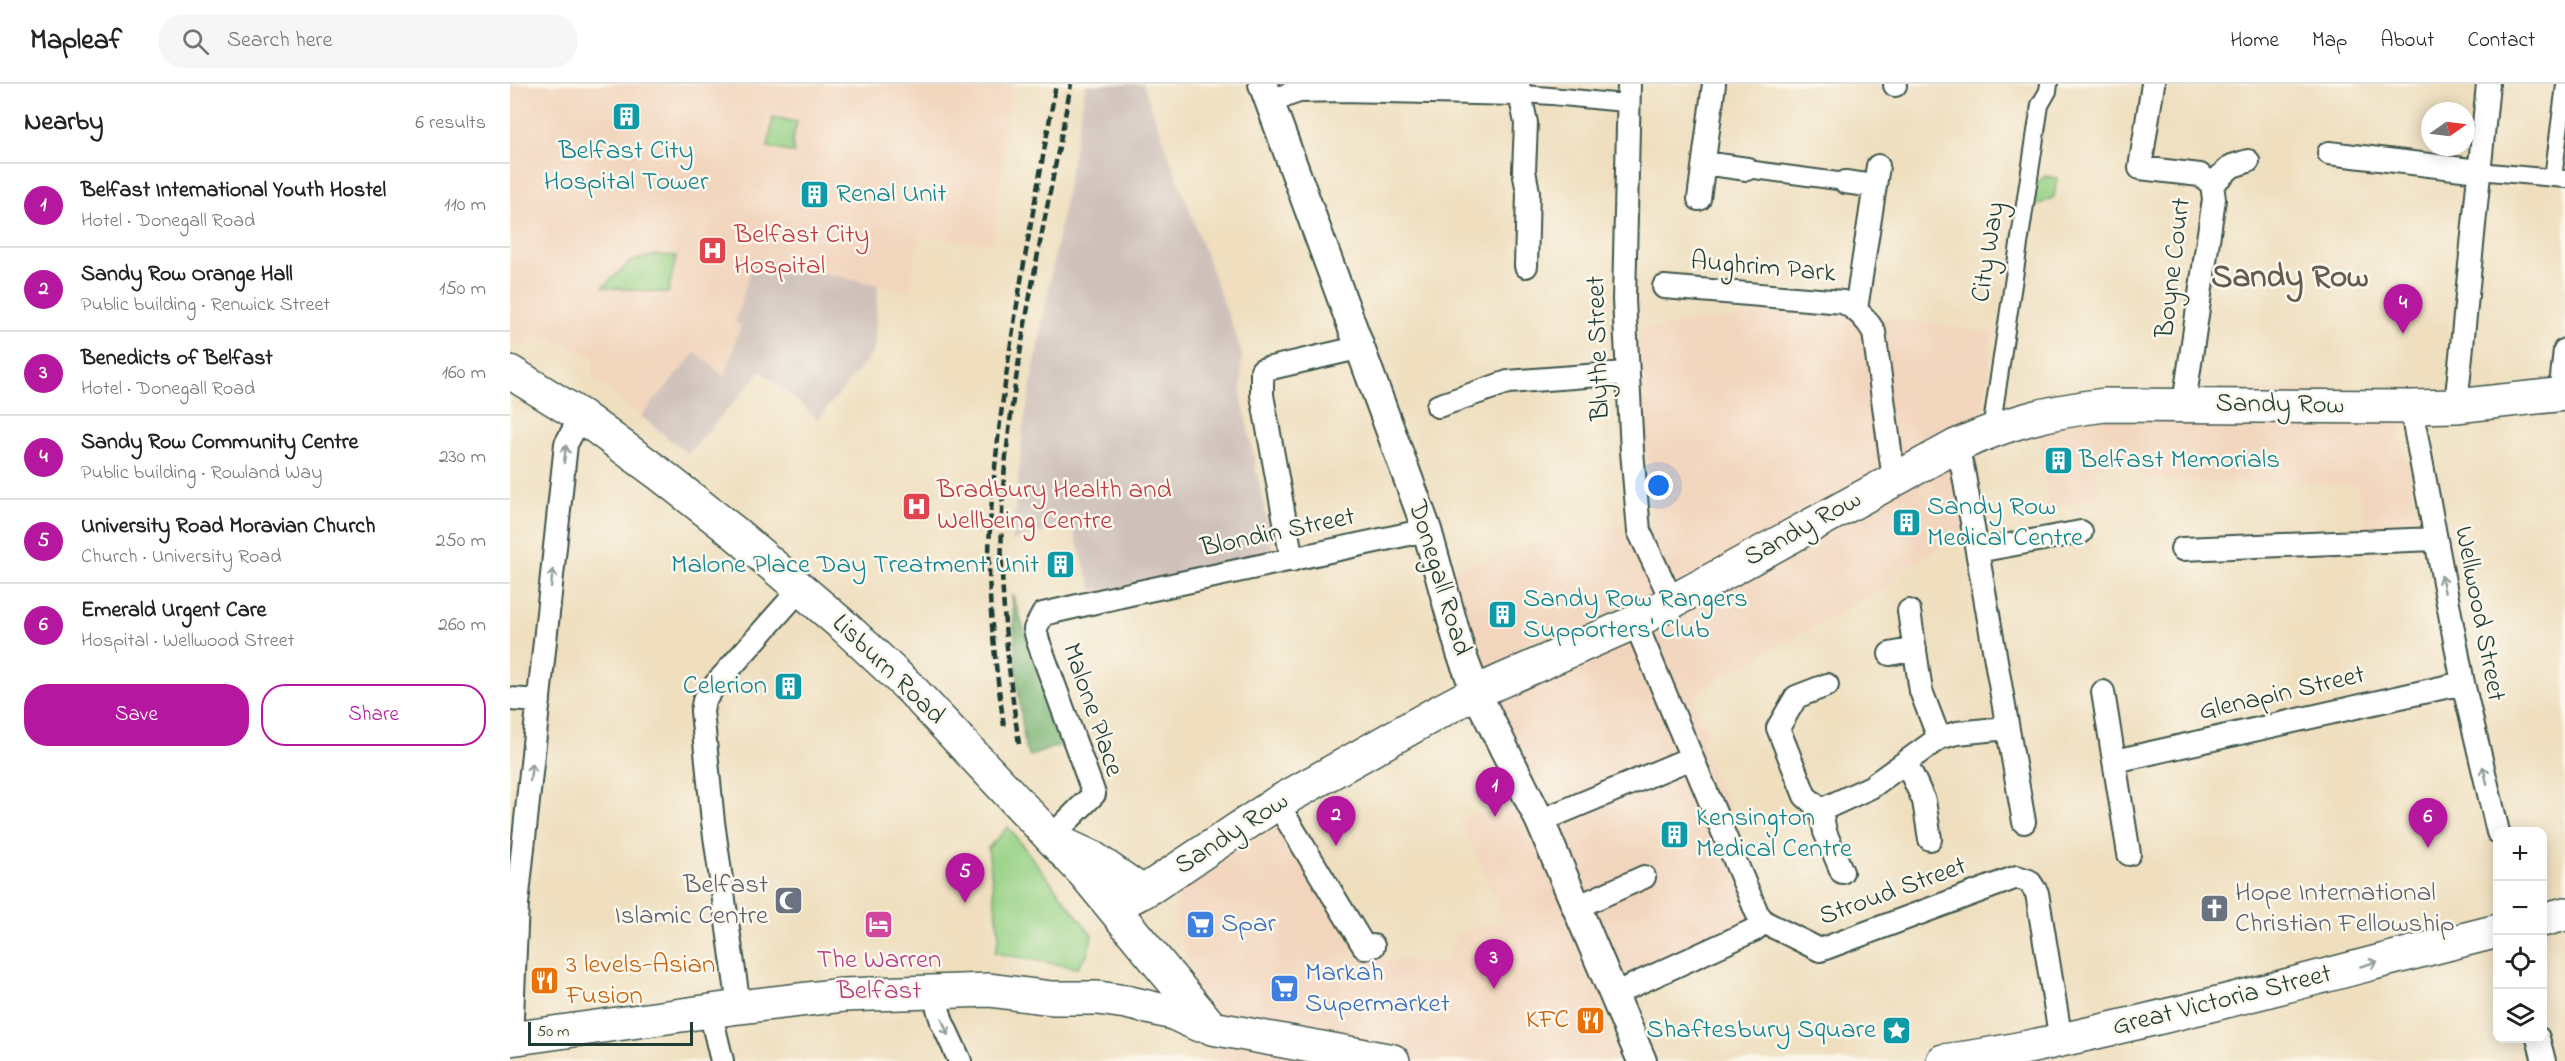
<!DOCTYPE html>
<html lang="en">
<head>
<meta charset="utf-8">
<style>
  :root { --surface:#fff; --page:#f6f6f6; --text:#222; --muted:#767676; --line:#e0e0e0; --accent:#b5179e }
  body { margin:0; font-family:"Indie Flower",sans-serif; background:var(--page); color:var(--text) }
  .controls { position:absolute; right:18px; bottom:18px; display:grid; overflow:hidden; border-radius:12px; box-shadow:0 3px 15px #0003 }
  .controls button { width:54px; height:54px; display:grid; place-items:center; padding:0; border:0; border-bottom:2px solid var(--line); background:var(--surface); color:var(--text); font:30px sans-serif }
  .compass { position:absolute; left:1911px; top:18px; width:54px; height:54px; border-radius:50%; background:var(--surface); box-shadow:0 3px 15px #0003; rotate:76deg }
  .scale { position:absolute; left:18px; bottom:15px; width:165px; box-sizing:border-box; padding-left:6px; border:3px solid #1f3d34; border-top:0; font-size:16px; line-height:21px; white-space:nowrap; color:#1f3d34; -webkit-text-stroke:4px #fbf7ec; paint-order:stroke }
  .you { position:absolute; left:1149px; top:402px; width:21px; height:21px; margin:-15px; border:4px solid #fff; border-radius:50%; background:#1a73e8; box-shadow:0 0 0 9px #1a73e833 }
  .badge { display:grid; place-items:center; width:39px; height:39px; border-radius:50%; background:var(--accent); color:#fff; font-size:20px; font-weight:700 }
  .pin { position:absolute; translate:-50% -50px; filter:drop-shadow(0 2px 3px #0008) }
  .pin::after { content:''; position:absolute; top:32px; width:21px; height:18px; background:inherit; clip-path:polygon(0 0,100% 0,50% 100%) }
  .list { margin:0; padding:0; list-style:none }
  h2 { display:flex; justify-content:space-between; align-items:center; height:78px; margin:0; padding:0 24px; font-size:26px }
  h2 small { font-size:20px; font-weight:400; color:var(--muted) }
  .list li { display:grid; grid-template-columns:39px 1fr auto; gap:18px; align-items:center; box-sizing:border-box; height:84px; padding:0 24px; border-top:2px solid var(--line) }
  .list b { display:block; font-size:22px; white-space:nowrap }
  .list p { margin:0; font-size:20px; white-space:nowrap; color:var(--muted) }
  .list em { font-size:20px; font-style:normal; color:var(--muted) }
  .actions { display:flex; gap:12px; padding:18px 24px }
  .actions a { flex:1; padding:14px 0; border:2px solid var(--accent); border-radius:24px; text-align:center; font-size:21px; color:var(--accent) }
  .actions .main { background:var(--accent); color:#fff }
  .icon { flex:none; width:33px; height:33px; fill:none; stroke:currentColor; stroke-width:2; stroke-linecap:round; stroke-linejoin:round }
  .map { position:relative; flex:none; width:2055px; height:977px; overflow:hidden }
  header { display:flex; align-items:center; gap:36px; box-sizing:border-box; height:84px; padding:0 30px; background:var(--surface); border-bottom:2px solid var(--line) }
  header strong { font-size:28px }
  nav { display:flex; gap:33px; margin-inline-start:auto; font-size:21px }
  .search { width:420px; height:54px; background:var(--page); display:flex; align-items:center; gap:15px; box-sizing:border-box; padding:0 21px; border-radius:33px; color:var(--muted); font-size:22px }
  main { display:flex }
  aside { flex:1; background:var(--surface) }
  .map>svg:first-child { display:block }
  .built { fill:#f2d5bd }
  .industrial { fill:#cfc1ba }
  .green { fill:#96d185; stroke:#5a875c; stroke-width:1.5 }
  .forest { fill:#78b372; stroke:#4c7853; stroke-width:1.5 }
  .lines { fill:none; stroke-linecap:round; stroke-linejoin:round }
  .pedestrian-casing { stroke:#3e5549; stroke-width:20 }
  .minor-casing { stroke:#3e5549; stroke-width:26 }
  .tertiary-casing { stroke:#3e5549; stroke-width:32 }
  .secondary-casing { stroke:#3e5549; stroke-width:36 }
  .primary-casing { stroke:#3e5549; stroke-width:36 }
  .pedestrian { stroke:#fff; stroke-width:16 }
  .minor { stroke:#fff; stroke-width:22 }
  .tertiary { stroke:#fff; stroke-width:28 }
  .secondary { stroke:#fff; stroke-width:33 }
  .primary { stroke:#fff; stroke-width:33 }
  .rail { stroke:#1f3d34; stroke-width:4.5; stroke-dasharray:9 4.5; stroke-linecap:butt }
  .oneway { stroke:#8f9e9a }
  .labels { text-anchor:middle; dominant-baseline:central; stroke-width:5; stroke-linejoin:round; paint-order:stroke }
  .culture-label { font-size:27px; fill:#0d838f; stroke:#fbf7ec; text-anchor:start }
  .health-label { font-size:27px; fill:#be3a42; stroke:#fbf7ec; text-anchor:start }
  .street-label { font-size:27px; fill:#1f3d34; stroke:#fbf7ec }
  .worship-label { font-size:27px; fill:#5b616d; stroke:#fbf7ec; text-anchor:end }
  .shop-label { font-size:27px; fill:#366cbe; stroke:#fbf7ec; text-anchor:start }
  .hotel-label { font-size:27px; fill:#b23c85; stroke:#fbf7ec }
  .food-label { font-size:27px; fill:#c56008; stroke:#fbf7ec; text-anchor:start }
  .district-label { font-size:33px; font-weight:bold; fill:#645c50; stroke:#fbf7ec }
</style>
</head>
<body>
<header>
<strong>Mapleaf</strong>
<div class="search"><svg class="icon" aria-label="search" viewBox="0 0 24 24"><circle cx="10" cy="10" r="6"/><path d="M15 15l6 6"/></svg>Search here</div>
<nav><a>Home</a><a>Map</a><a>About</a><a>Contact</a></nav>
</header>
<main>
<aside>
<h2>Nearby<small>6 results</small></h2>
<ul class="list">
<li><span class="badge">1</span><div><b>Belfast International Youth Hostel</b><p>Hotel · Donegall Road</p></div><em>110 m</em></li>
<li><span class="badge">2</span><div><b>Sandy Row Orange Hall</b><p>Public building · Renwick Street</p></div><em>150 m</em></li>
<li><span class="badge">3</span><div><b>Benedicts of Belfast</b><p>Hotel · Donegall Road</p></div><em>160 m</em></li>
<li><span class="badge">4</span><div><b>Sandy Row Community Centre</b><p>Public building · Rowland Way</p></div><em>230 m</em></li>
<li><span class="badge">5</span><div><b>University Road Moravian Church</b><p>Church · University Road</p></div><em>250 m</em></li>
<li><span class="badge">6</span><div><b>Emerald Urgent Care</b><p>Hospital · Wellwood Street</p></div><em>260 m</em></li>
</ul>
<div class="actions"><a class="main">Save</a><a>Share</a></div>
</aside>
<div class="map">
<svg width="2055" height="977" viewBox="0 0 2055 977">
  <rect width="100%" height="100%" fill="#fbf7ec"/>
  <filter id="ink" filterUnits="userSpaceOnUse"><feTurbulence type="fractalNoise" baseFrequency=".0167" numOctaves="2"/><feDisplacementMap in="SourceGraphic" scale="12" xChannelSelector="R" yChannelSelector="G"/><feConvolveMatrix kernelMatrix="1 2 1 2 8 2 1 2 1" color-interpolation-filters="sRGB"/></filter>
  <filter id="wash" filterUnits="userSpaceOnUse"><feTurbulence type="fractalNoise" baseFrequency=".008" numOctaves="4" result="noise"/><feDisplacementMap in="SourceGraphic" scale="24" xChannelSelector="R" yChannelSelector="G"/><feGaussianBlur stdDeviation="1.35" result="paint"/><feColorMatrix in="noise" values="0 0 0 0 0 0 0 0 0 0 0 0 0 0 0 0 0 1.4 0 .05"/><feComposite in="paint" operator="in"/></filter>
  <g filter="url(#wash)">
    <rect width="100%" height="100%" fill="#efdfbf"/>
    <path class="built" d="M0,0H501L483,159L408,152L400,208L244,174L225,239H231L215,293L186,268L131,332L82,293L84,272L30,251L13,265L0,257Z
      M1305,223L1484,249L1472,335L1565,306L1881,305L1910,445L1856,448L1847,401L1636,396L1634,390L1632,391L1625,373L1585,384L1592,410L1538,427L1530,347L1465,373L1476,440L1383,489L1384,498L1189,606L1185,621L1197,647L1191,659L1265,827L1090,916L1111,977H710L663,829L671,802L770,741L852,874L935,879L946,851L966,842L997,840L950,736L1018,710L959,556L940,487L1060,448L1142,440L1127,246Z"/>
    <path class="industrial" d="M576,0H633L732,269L731,311L763,466L584,510L561,440L502,457L513,345Z
      M244,174L368,201L364,267L308,335L251,287L178,370L131,332L186,268L215,293L231,240L225,239Z"/>
    <path class="green" d="M263,33L287,38L282,57L284,69L258,63Z
      M1535,92L1547,94L1544,113L1522,124L1527,99Z
      M145,171L166,172L158,209L93,203L120,178Z
      M498,743L582,851L578,869L567,884L485,869L489,852L478,764Z"/>
    <path class="forest" d="M502,510L553,660L520,672L515,664L508,603Z"/>
  </g>
  <g filter="url(#ink)">
    <g class="lines">
      <defs>
        <path id="pedestrian" d="M1008,10C1046,11 1082,17 1119,19
          M1237,85L1335,98
          M1969,87L2055,95
          M2043,94L2055,1
          M1481,346L1530,21L1538,7L1539,0"/>
        <path id="minor" d="M1008,0L1016,39L1014,87L1018,108L1016,182
          M1119,0L1114,216L1122,367L1129,447L1162,517
          M1643,0L1630,84L1690,91L1702,100
          M1385,1V0
          M760,17L789,7L832,6L1008,10
          M1819,69L1969,87
          M1194,79L1237,85
          M1335,98L1364,102
          M1702,100L1722,82L1738,77
          M1189,115L1204,0
          M1154,203L1333,218C1347,226 1356,234 1364,248L1384,396
          M1346,225L1368,82
          M2050,311L2055,266
          M1674,320L1704,115L1702,100
          M928,322L998,298L1116,289
          M1946,322L1978,0
          M1901,323L1953,599L1988,748
          M1446,362L1453,386L1514,738
          M1672,465L1925,455
          M1467,467L1571,448
          M782,476L752,311V286L852,263
          M1399,527L1411,607L1429,654
          M1125,538L1247,829L1254,838L1310,866L1507,793L1519,797L1527,809L1551,957
          M1380,570L1405,565
          M1317,601L1286,613L1268,644L1295,712L1311,726L1361,703L1429,654L1447,649L1497,644
          M1593,608L1619,770
          M0,615L29,617
          M1605,677L1953,599
          M1397,680L1414,717L1420,755
          M767,719L855,864L863,862
          M1311,726L1315,748L1332,788
          M1030,737L1181,674
          M541,753L584,710L528,557L525,545L533,530L620,510L917,446
          M1067,823L1134,793
          M423,907L432,938L450,977
          M1104,910L1244,846L1254,838
          M229,923L203,738L192,627L194,617L205,601L291,504
          M200,927L212,977
          M2028,954L2034,977
          M1,955L7,820L56,360L71,332"/>
        <path id="tertiary" d="M753,0L917,446L951,569L966,608L1030,737L1132,977"/>
        <path id="secondary" d="M544,756L583,774L632,808
          M600,818L620,814L641,803L767,719L925,630L966,608L1125,538L1446,362C1499,338 1537,328 1595,321L1901,323L1946,322L2055,310
          M0,955L229,923L333,911L479,906L542,914H588L616,918L663,929L689,941"/>
        <path id="primary" d="M0,288L71,332L151,391L225,449L335,543L401,605L575,790L702,944L883,977
          M2032,836L2055,830
          M1433,977C1500,969 1565,953 1630,938C1750,910 1868,877 1988,847"/>
      </defs>
      <use href="#pedestrian" class="pedestrian-casing"/>
      <use href="#minor" class="minor-casing"/>
      <use href="#tertiary" class="tertiary-casing"/>
      <use href="#secondary" class="secondary-casing"/>
      <use href="#primary" class="primary-casing"/>
      <use href="#pedestrian" class="pedestrian"/>
      <use href="#minor" class="minor"/>
      <use href="#tertiary" class="tertiary"/>
      <use href="#secondary" class="secondary"/>
      <use href="#primary" class="primary"/>
      <path class="rail" d="M494,642C484,571 475,500 481,428C492,284 521,142 546,0
        M509,660C496,572 487,482 494,393C506,261 537,130 561,0"/>
    </g>
    <defs><path id="oneway-shaft" d="M-6 0H5M1.5-3L5.5 0L1.5 3" fill="none" stroke-width="1.6" stroke-linecap="round" stroke-linejoin="round" transform="scale(1.5)"/></defs>
    <g class="oneway">
      <use href="#oneway-shaft" transform="translate(55 370) rotate(-83)"/>
      <use href="#oneway-shaft" transform="translate(42 494) rotate(-84)"/>
      <use href="#oneway-shaft" transform="translate(1933 500) rotate(-101)"/>
      <use href="#oneway-shaft" transform="translate(21 688) rotate(-84)"/>
      <use href="#oneway-shaft" transform="translate(1975 691) rotate(-104)"/>
      <use href="#oneway-shaft" transform="translate(1859 880) rotate(-16)"/>
      <use href="#oneway-shaft" transform="translate(435 943) rotate(69)"/>
    </g>
  </g>
  <defs>
    <symbol id="building-square" viewBox="-11 -11 22 22"><rect x="-9" y="-9" width="18" height="18" rx="4" fill="#0f9aa8" stroke="#fbf7ec"/><path d="M-4-6H4V6H1V3H-1V6H-4ZM-2.5-4.3h1.7v1.8h-1.7ZM.8-4.3h1.7v1.8H.8ZM-2.5-1h1.7V.8h-1.7ZM.8-1h1.7V.8H.8Z" fill="#fff"/></symbol>
    <symbol id="hospital-square" viewBox="-11 -11 22 22"><rect x="-9" y="-9" width="18" height="18" rx="4" fill="#e0444e" stroke="#fbf7ec"/><path d="M-5-5h3v3.5h4V-5h3V5h-3V1.5h-4V5h-3Z" fill="#fff"/></symbol>
    <symbol id="mosque-square" viewBox="-11 -11 22 22"><rect x="-9" y="-9" width="18" height="18" rx="4" fill="#6b7280" stroke="#fbf7ec"/><path d="M3.5-4.9A6 6 0 1 0 3.5 4.9A5 5 0 1 1 3.5-4.9Z" fill="#fff"/></symbol>
    <symbol id="church-square" viewBox="-11 -11 22 22"><rect x="-9" y="-9" width="18" height="18" rx="4" fill="#6b7280" stroke="#fbf7ec"/><path d="M-1.2-6h2.4v3.5h3.3v2.4h-3.3V6h-2.4V-.1h-3.3v-2.4h3.3Z" fill="#fff"/></symbol>
    <symbol id="supermarket-square" viewBox="-11 -11 22 22"><rect x="-9" y="-9" width="18" height="18" rx="4" fill="#3f7fe0" stroke="#fbf7ec"/><path d="M-6-5.5h2.5l.6 2H6L4.5 2H-2.5L-4.4-4H-6ZM-1.5 3.2a1.3 1.3 0 1 0 .1 0ZM3 3.2a1.3 1.3 0 1 0 .1 0Z" fill="#fff"/></symbol>
    <symbol id="hotel-square" viewBox="-11 -11 22 22"><rect x="-9" y="-9" width="18" height="18" rx="4" fill="#d1479c" stroke="#fbf7ec"/><path d="M-6-4.5h1.5V1H6V5H4.5V3h-9V5H-6ZM-4 0a1.8 1.8 0 1 1 3.6 0ZM.5 0V-2.5h3Q6-2.5 6 0Z" fill="#fff"/></symbol>
    <symbol id="restaurant-square" viewBox="-11 -11 22 22"><rect x="-9" y="-9" width="18" height="18" rx="4" fill="#e8710a" stroke="#fbf7ec"/><path d="M-5-6h1v4h1v-4h1v4h1v-4h1v5L-1.5 .5V6h-2V.5L-5-1ZM5-6V6H3V1.5H1.5Q1.5-4 5-6Z" fill="#fff"/></symbol>
    <symbol id="sight-square" viewBox="-11 -11 22 22"><rect x="-9" y="-9" width="18" height="18" rx="4" fill="#0f9aa8" stroke="#fbf7ec"/><path d="M0-6L1.8-2.2L6-1.7L2.9 1.2L3.7 5.4L0 3.3L-3.7 5.4L-2.9 1.2L-6-1.7L-1.8-2.2Z" fill="#fff"/></symbol>
  </defs>
  <g fill-rule="evenodd">
    <use href="#building-square" x="100" y="16" width="33" height="33"/>
    <use href="#building-square" x="288" y="94" width="33" height="33"/>
    <use href="#hospital-square" x="186" y="150" width="33" height="33"/>
    <use href="#building-square" x="1532" y="360" width="33" height="33"/>
    <use href="#hospital-square" x="390" y="406" width="33" height="33"/>
    <use href="#building-square" x="1380" y="422" width="33" height="33"/>
    <use href="#building-square" x="534" y="464" width="33" height="33"/>
    <use href="#building-square" x="976" y="514" width="33" height="33"/>
    <use href="#building-square" x="262" y="586" width="33" height="33"/>
    <use href="#building-square" x="1148" y="734" width="33" height="33"/>
    <use href="#mosque-square" x="262" y="800" width="33" height="33"/>
    <use href="#church-square" x="1688" y="808" width="33" height="33"/>
    <use href="#supermarket-square" x="674" y="824" width="33" height="33"/>
    <use href="#hotel-square" x="352" y="824" width="33" height="33"/>
    <use href="#restaurant-square" x="18" y="880" width="33" height="33"/>
    <use href="#supermarket-square" x="758" y="888" width="33" height="33"/>
    <use href="#restaurant-square" x="1064" y="920" width="33" height="33"/>
    <use href="#sight-square" x="1370" y="930" width="33" height="33"/>
  </g>
  <g class="labels">
    <g class="culture-label">
      <text x="116" y="67" text-anchor="middle">Belfast City<tspan x="116" dy="31">Hospital Tower</tspan></text>
      <text x="326" y="110">Renal Unit</text>
      <text x="1569" y="376">Belfast Memorials</text>
      <text x="1417" y="423">Sandy Row<tspan x="1417" dy="31">Medical Centre</tspan></text>
      <text x="529" y="481" text-anchor="end">Malone Place Day Treatment Unit</text>
      <text x="1013" y="515">Sandy Row Rangers<tspan x="1013" dy="31">Supporters' Club</tspan></text>
      <text x="257" y="602" text-anchor="end">Celerion</text>
      <text x="1186" y="734">Kensington<tspan x="1186" dy="31">Medical Centre</tspan></text>
      <text x="1366" y="946" text-anchor="end">Shaftesbury Square</text>
    </g>
    <g class="health-label">
      <text x="224" y="151">Belfast City<tspan x="224" dy="31">Hospital</tspan></text>
      <text x="427" y="406">Bradbury Health and<tspan x="427" dy="31">Wellbeing Centre</tspan></text>
    </g>
    <g class="street-label">
      <text transform="translate(1479 168) rotate(-81)">City Way</text>
      <text transform="translate(1253 184) rotate(5)">Aughrim Park</text>
      <text transform="translate(1664 184) rotate(-83)">Boyne Court</text>
      <text transform="translate(1089 264) rotate(-92)">Blythe Street</text>
      <text transform="translate(1770 321) rotate(1)">Sandy Row</text>
      <text transform="translate(1293 445) rotate(-29)">Sandy Row</text>
      <text transform="translate(768 449) rotate(-12)">Blondin Street</text>
      <text transform="translate(929 494) rotate(73)">Donegall Road</text>
      <text transform="translate(1969 530) rotate(79)">Wellwood Street</text>
      <text transform="translate(378 586) rotate(44)">Lisburn Road</text>
      <text transform="translate(1772 610) rotate(-13)">Glenapin Street</text>
      <text transform="translate(582 626) rotate(71)">Malone Place</text>
      <text transform="translate(722 750) rotate(-33)">Sandy Row</text>
      <text transform="translate(1383 808) rotate(-20)">Stroud Street</text>
      <text transform="translate(1712 917) rotate(-14)">Great Victoria Street</text>
    </g>
    <g class="worship-label">
      <text x="258" y="801">Belfast<tspan x="258" dy="31">Islamic Centre</tspan></text>
      <text x="1725" y="809" text-anchor="start">Hope International<tspan x="1725" dy="31">Christian Fellowship</tspan></text>
    </g>
    <g class="shop-label">
      <text x="711" y="840">Spar</text>
      <text x="795" y="889">Markah<tspan x="795" dy="31">Supermarket</tspan></text>
    </g>
    <g class="hotel-label">
      <text x="369" y="876">The Warren<tspan x="369" dy="31">Belfast</tspan></text>
    </g>
    <g class="food-label">
      <text x="56" y="881">3 levels-Asian<tspan x="56" dy="31">Fusion</tspan></text>
      <text x="1059" y="936" text-anchor="end">KFC</text>
    </g>
    <g class="district-label">
      <text x="1780" y="194">Sandy Row</text>
    </g>
  </g>
</svg>
<div class="controls">
<button>+</button>
<button>−</button>
<button><svg class="icon" aria-label="locate" viewBox="0 0 24 24"><circle cx="12" cy="12" r="6"/><path d="M12 2v4M12 18v4M2 12h4M18 12h4"/></svg></button>
<button><svg class="icon" aria-label="layers" viewBox="0 0 24 24"><path d="M12 4l9 5-9 5-9-5zM3 14l9 5 9-5"/></svg></button>
</div>
<svg class="compass" viewBox="-18 -18 36 36"><path d="M0-13l5 13h-10z" fill="#e53935"/><path d="M0 13l5-13h-10z" fill="#767676"/></svg>
<div class="scale">50 m</div>
<div class="you"></div>
<div class="pin badge" style="left:985px;top:733px">1</div>
<div class="pin badge" style="left:826px;top:762px">2</div>
<div class="pin badge" style="left:984px;top:905px">3</div>
<div class="pin badge" style="left:1893px;top:250px">4</div>
<div class="pin badge" style="left:455px;top:819px">5</div>
<div class="pin badge" style="left:1918px;top:764px">6</div>
</div>
</main>
</body>
</html>
